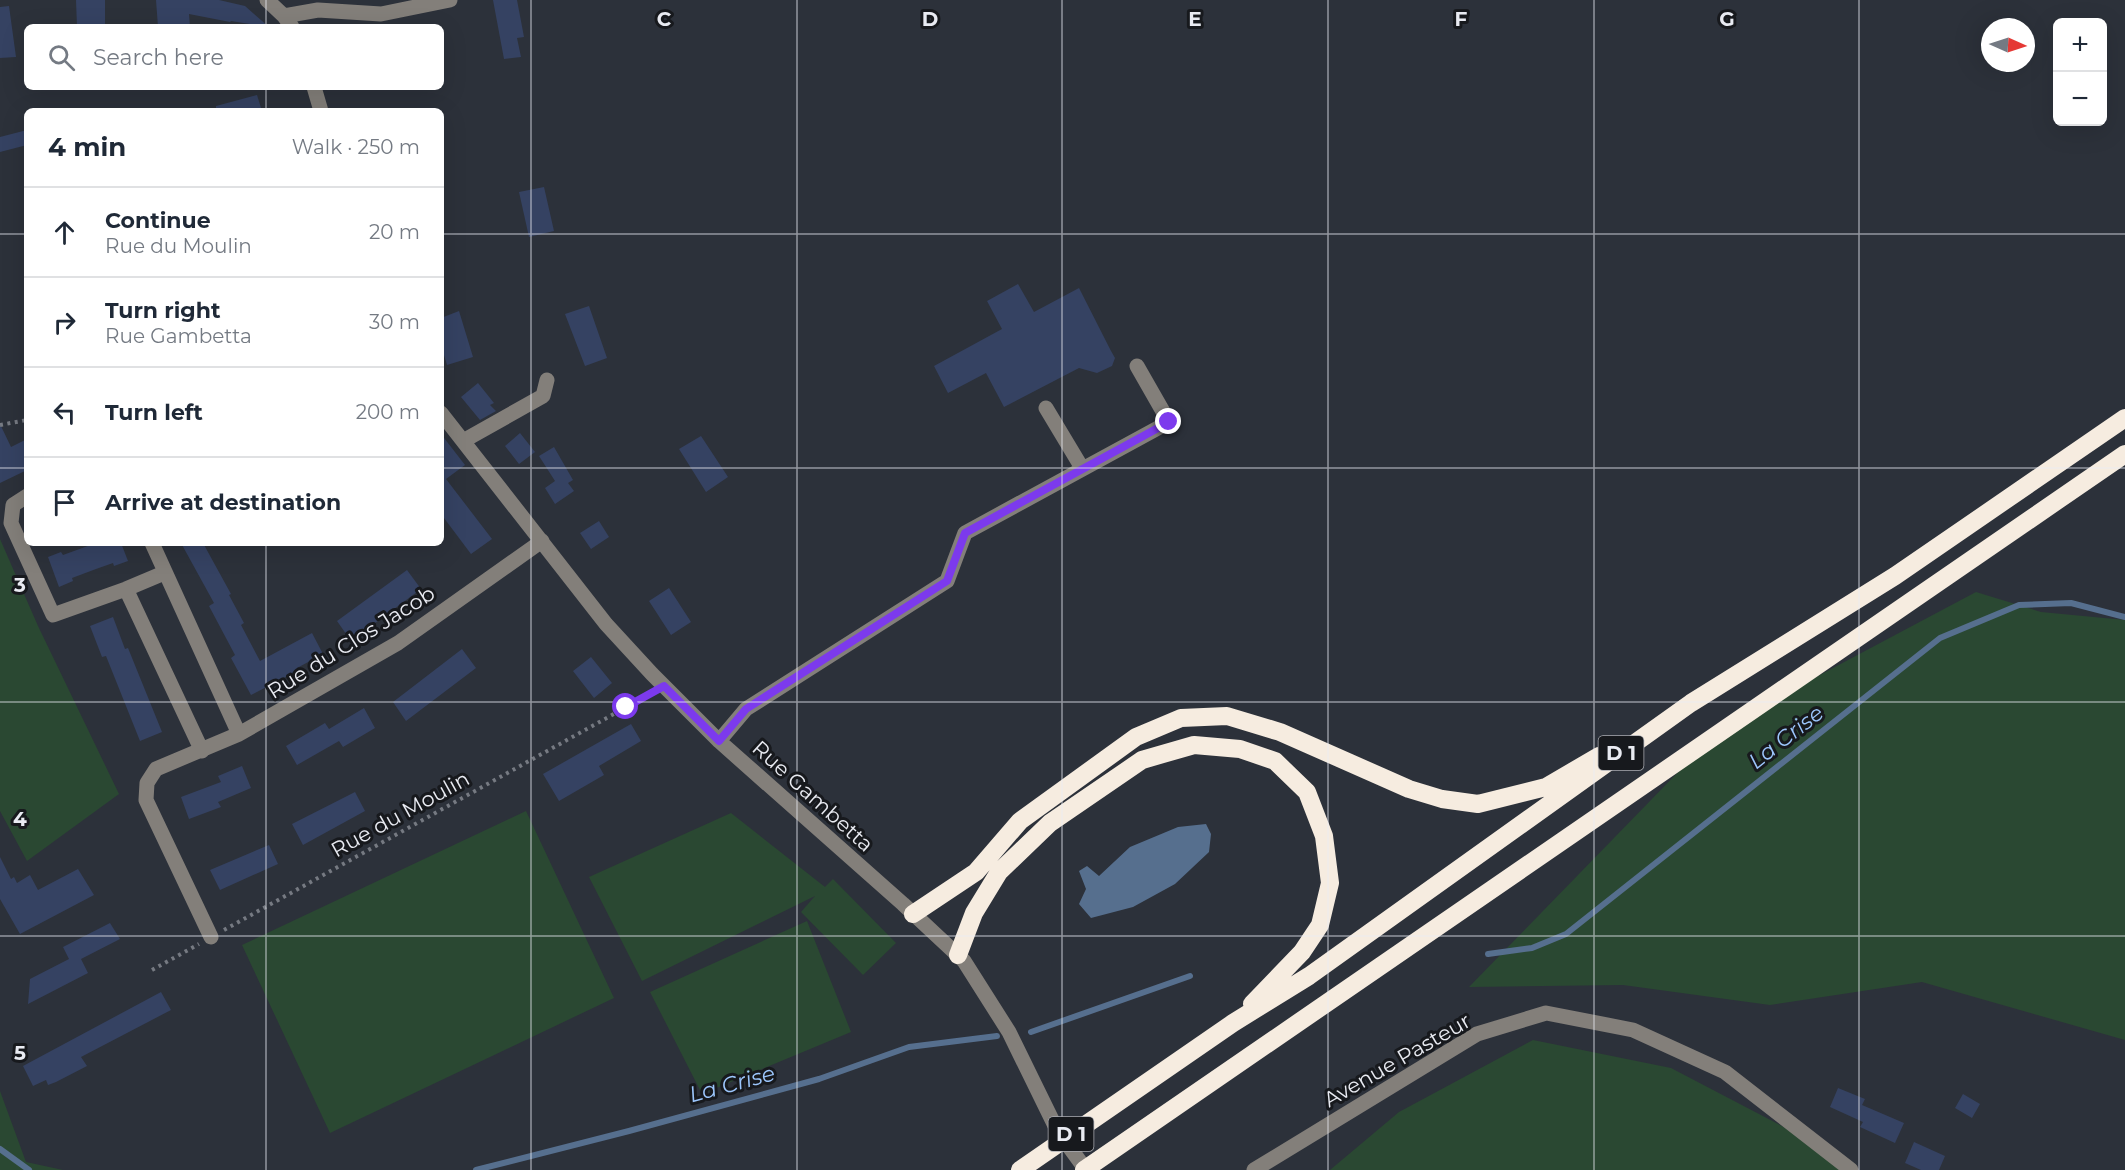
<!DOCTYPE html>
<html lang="en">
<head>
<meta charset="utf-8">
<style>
  :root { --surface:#fff; --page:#f6f6f7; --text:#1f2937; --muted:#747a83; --line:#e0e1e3 }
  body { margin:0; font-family:Montserrat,sans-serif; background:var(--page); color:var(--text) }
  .controls { position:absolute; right:18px; top:18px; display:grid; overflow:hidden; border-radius:9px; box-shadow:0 6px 24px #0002 }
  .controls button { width:54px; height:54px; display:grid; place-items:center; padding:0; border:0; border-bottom:2px solid var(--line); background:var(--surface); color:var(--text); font:30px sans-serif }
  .compass { position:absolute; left:1981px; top:18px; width:54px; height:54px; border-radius:50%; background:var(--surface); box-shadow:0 6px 24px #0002; rotate:93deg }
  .stop { position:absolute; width:18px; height:18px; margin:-14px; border:4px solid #7c3aed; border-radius:50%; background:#fff }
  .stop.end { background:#7c3aed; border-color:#fff; box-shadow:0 2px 6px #0008 }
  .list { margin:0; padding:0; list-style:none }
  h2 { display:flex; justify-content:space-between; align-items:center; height:78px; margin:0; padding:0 24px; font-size:26px }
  h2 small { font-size:20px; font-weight:400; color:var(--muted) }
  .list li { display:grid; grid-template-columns:39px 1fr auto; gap:18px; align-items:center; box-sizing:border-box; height:90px; padding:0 24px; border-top:2px solid var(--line) }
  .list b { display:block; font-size:22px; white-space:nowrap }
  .list p { margin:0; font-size:20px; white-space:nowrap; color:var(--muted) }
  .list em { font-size:20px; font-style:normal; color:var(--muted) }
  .icon { flex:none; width:33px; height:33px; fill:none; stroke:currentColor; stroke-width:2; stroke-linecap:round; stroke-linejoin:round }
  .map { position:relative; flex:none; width:2125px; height:1170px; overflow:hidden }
  .search { position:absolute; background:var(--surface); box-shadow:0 6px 24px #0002; left:24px; top:24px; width:420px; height:66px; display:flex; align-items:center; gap:15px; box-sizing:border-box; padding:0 21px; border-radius:9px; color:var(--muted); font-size:22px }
  .panel { position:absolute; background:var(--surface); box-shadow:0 6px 24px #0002; left:24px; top:108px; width:420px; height:438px; border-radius:9px }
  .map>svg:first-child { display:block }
  .green { fill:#2a4832 }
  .water { fill:#566f8e }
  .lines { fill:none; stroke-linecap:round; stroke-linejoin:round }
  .stream { stroke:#566f8e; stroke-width:6 }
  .building { fill:#354262 }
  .path { stroke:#767a82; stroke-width:4; stroke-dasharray:3 4.5; stroke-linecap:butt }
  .minor { stroke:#837f7a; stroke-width:15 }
  .highway { stroke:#f6ece0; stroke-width:18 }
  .route { stroke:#7c3aed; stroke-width:8 }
  .grid { fill:none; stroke:#e9ebf2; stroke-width:1.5; stroke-opacity:0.55 }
  .labels { text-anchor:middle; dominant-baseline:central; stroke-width:6; stroke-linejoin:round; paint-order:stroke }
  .shield { fill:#17191d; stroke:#aaacb2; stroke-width:1.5 }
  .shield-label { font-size:20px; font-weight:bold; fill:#e9ebf2 }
  .street-label { font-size:21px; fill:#e9ebf2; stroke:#17191d }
  .water-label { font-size:22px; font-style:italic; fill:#9cc6fc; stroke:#17191d }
  .grid-label { font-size:20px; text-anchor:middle; font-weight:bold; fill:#e9ebf2; stroke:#17191d; stroke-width:6; stroke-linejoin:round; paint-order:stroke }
</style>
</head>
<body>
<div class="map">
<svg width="2125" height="1170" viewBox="0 0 2125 1170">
  <rect width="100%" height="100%" fill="#2c313a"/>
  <path class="green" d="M0,539L38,626L119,794L27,861L0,811Z
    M1976,592L2041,612L2125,620V1040L1922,982L1770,1005L1623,985L1469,987L1722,727Z
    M526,811L614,998L330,1133L242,945Z
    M731,813L825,887L833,879L896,943L863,975L801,912L815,896L642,981L589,877Z
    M807,921L851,1032L702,1094L650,992Z
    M1533,1040L1671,1068L1822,1147L1850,1170H1330L1399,1112Z
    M0,1091L26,1162L63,1170H0Z"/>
  <path class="water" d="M1206,824L1211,834L1209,852L1175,884L1133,907L1091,918L1079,904L1086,889L1079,871L1087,866L1099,876L1130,847L1178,827Z"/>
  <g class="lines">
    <path class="stream" d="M1488,954L1532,948L1566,934L1940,638L2019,605L2071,603L2125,617
      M1031,1032L1190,976
      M0,1149L29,1170
      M476,1170L629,1131L819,1079L909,1047L997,1036"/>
  </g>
  <path class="building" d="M76,0H105V27H77Z
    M156,0H219L245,6L269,27L231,21L230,22L189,14L190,27H158Z
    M493,0H517L524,37L517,38L521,57L504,59Z
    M9,6L16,57L0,58V7Z
    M257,95L262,111H216V106Z
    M27,130V145L0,152V137Z
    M544,187L554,231L529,237L519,192Z
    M1018,284L1034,312L1079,288L1111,351L1115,358L1112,366L1097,373L1079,368L1004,407L986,373L948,393L934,366L1002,329L987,301Z
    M589,306L607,358L585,366L565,314Z
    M459,311L473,357L447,365L441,345V318Z
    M478,383L494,403L490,405L496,411L480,420L461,397Z
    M0,424L11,447L27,439V470L0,483Z
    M520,433L535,452L519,464L505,446Z
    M441,434L465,465L446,479L492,539L471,554L441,514Z
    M701,436L728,477L706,492L679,449Z
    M554,447L573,480L568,483L574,491L555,504L545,488L555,481L539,456Z
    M599,521L609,537L591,549L580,533Z
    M96,543H121L128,561L114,566L113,563L96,569L72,578L73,581L59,587L48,557L61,552L63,555Z
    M181,543H203L231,594L229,595L244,623L241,625L260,661L312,633L323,654L297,668L299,670L251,695L231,658L235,655L209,606L214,603Z
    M407,570L421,589L351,641L337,621Z
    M669,588L691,622L671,635L649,601Z
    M113,617L125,649L128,648L162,732L140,741L106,656L102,657L90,626Z
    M462,649L476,668L406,721L393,702Z
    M591,657L612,683L594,698L573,671Z
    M364,708L375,728L343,747L339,741L297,765L286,746L325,723L329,729Z
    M631,724L641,741L599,766L604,775L559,801L543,774Z
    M242,766L251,788L218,802L221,807L189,819L181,797L221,782L218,776Z
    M355,792L365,811L303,845L292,824Z
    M269,845L278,864L220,890L210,870Z
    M0,857L11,879L14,877L17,883L30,875L38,890L78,869L94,895L20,934L0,899Z
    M110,923L120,939L81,959L88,973L28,1004L30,979L69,959L63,947Z
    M161,992L171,1010L81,1057L87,1066L56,1082L48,1085L46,1080L33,1086L23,1066Z
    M1838,1088L1865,1099L1862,1105L1904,1123L1895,1143L1860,1127L1863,1122L1830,1107Z
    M1963,1094L1980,1104L1972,1118L1955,1108Z
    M1914,1142L1945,1156L1939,1170H1921L1905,1163Z"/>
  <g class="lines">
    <path class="path" d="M0,425L27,420
      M224,930L650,694
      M152,970L199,944"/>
    <path class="minor" d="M267,0L284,16L292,27
      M284,16L318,10L381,14L450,0
      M314,87L321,111
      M1046,408L1082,468
      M441,413L606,624L652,674L719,741L903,904L964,961L1009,1032L1057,1130L1086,1170
      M463,441L543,396L547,380
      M27,496L13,505L11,523L53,615L126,589L164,573
      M152,543L239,734
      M126,589L202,751
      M719,741L746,709L947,581L965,533L1169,422L1137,366
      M211,937L146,800L147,783L156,769L239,734L398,643L542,541
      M1254,1170L1477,1034L1546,1013L1633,1030L1725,1072L1851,1170"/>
    <path class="highway" d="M913,914L976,872L1020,821L1136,737L1181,718L1227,716L1280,732L1409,789L1442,799L1478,804L1546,787L1599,756
      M958,955L974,913L999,872L1050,823L1142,760L1194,745L1240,749L1275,761L1307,792L1324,836L1330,883L1320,925L1302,952L1252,1004
      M1020,1170L1233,1023L1309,976L1691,703L1895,576L2125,418
      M1084,1170L2125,454"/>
  </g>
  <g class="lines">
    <path class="route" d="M626,707L664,686L719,741L746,709L947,581L965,533L1169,422"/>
  </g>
  <path class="grid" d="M266,0V27M531,0V1170M797,0V1170M1062,0V1170M1328,0V1170M1594,0V1170M1859,0V1170M266,87V111M0,234H27M441,234H2125M0,468H27M441,468H2125M266,543V1170M0,702H2125M0,936H2125"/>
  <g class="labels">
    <g class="shield">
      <rect x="1598.5" y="736" width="45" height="34" rx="4.5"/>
      <rect x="1048.5" y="1117" width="45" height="34" rx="4.5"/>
    </g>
    <g class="shield-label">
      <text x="1621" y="753">D 1</text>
      <text x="1071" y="1134">D 1</text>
    </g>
    <g class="street-label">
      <text transform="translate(351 642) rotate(-32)">Rue du Clos Jacob</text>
      <text transform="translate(813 796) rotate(42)">Rue Gambetta</text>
      <text transform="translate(400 814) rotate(-29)">Rue du Moulin</text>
      <text transform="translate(1397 1060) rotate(-30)">Avenue Pasteur</text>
    </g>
    <g class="water-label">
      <text transform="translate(1786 737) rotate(-38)">La Crise</text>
      <text transform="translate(732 1084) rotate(-15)">La Crise</text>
    </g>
  </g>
  <g class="grid-label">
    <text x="664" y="26">C</text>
    <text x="930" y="26">D</text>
    <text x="1195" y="26">E</text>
    <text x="1461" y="26">F</text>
    <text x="1727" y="26">G</text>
    <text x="20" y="592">3</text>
    <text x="20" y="826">4</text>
    <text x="20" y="1060">5</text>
  </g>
</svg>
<div class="controls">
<button>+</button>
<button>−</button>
</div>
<svg class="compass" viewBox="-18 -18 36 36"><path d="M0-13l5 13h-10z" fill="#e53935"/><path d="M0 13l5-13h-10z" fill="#747a83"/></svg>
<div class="stop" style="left:626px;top:707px"></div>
<div class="stop end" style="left:1169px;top:422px"></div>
<div class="search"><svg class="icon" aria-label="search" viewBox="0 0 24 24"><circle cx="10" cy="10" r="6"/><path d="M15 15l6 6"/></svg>Search here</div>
<section class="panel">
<h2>4 min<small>Walk · 250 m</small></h2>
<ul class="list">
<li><svg class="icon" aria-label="ahead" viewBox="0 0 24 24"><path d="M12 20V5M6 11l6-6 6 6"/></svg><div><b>Continue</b><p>Rue du Moulin</p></div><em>20 m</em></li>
<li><svg class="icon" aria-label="right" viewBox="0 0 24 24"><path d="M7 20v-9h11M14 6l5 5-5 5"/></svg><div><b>Turn right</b><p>Rue Gambetta</p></div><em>30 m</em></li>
<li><svg class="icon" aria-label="left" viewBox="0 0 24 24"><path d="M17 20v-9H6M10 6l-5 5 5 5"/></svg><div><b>Turn left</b></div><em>200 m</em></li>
<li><svg class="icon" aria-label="arrive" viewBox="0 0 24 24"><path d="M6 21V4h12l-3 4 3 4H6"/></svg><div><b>Arrive at destination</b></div></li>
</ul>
</section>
</div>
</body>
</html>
